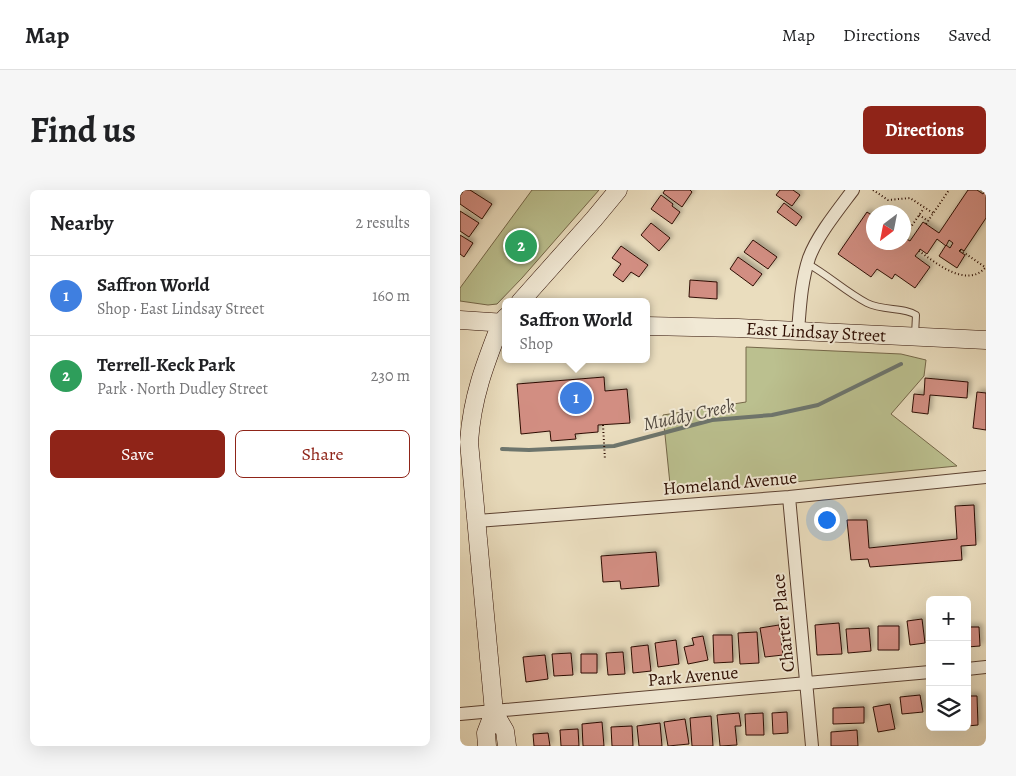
<!DOCTYPE html>
<html lang="en">
<head>
<meta charset="utf-8">
<style>
  :root { --surface:#fff; --page:#f6f6f6; --text:#202124; --muted:#757577; --line:#e0e0e0; --accent:#8f2418 }
  body { margin:0; font-family:Alegreya,serif; background:var(--page); color:var(--text) }
  .controls { position:absolute; right:15px; bottom:15px; display:grid; overflow:hidden; border-radius:8px; box-shadow:0 5px 20px #0002 }
  .controls button { width:45px; height:45px; display:grid; place-items:center; padding:0; border:0; border-bottom:1px solid var(--line); background:var(--surface); color:var(--text); font:25px sans-serif }
  .compass { position:absolute; left:406px; top:15px; width:45px; height:45px; border-radius:50%; background:var(--surface); box-shadow:0 5px 20px #0002; rotate:212deg }
  .you { position:absolute; left:366px; top:329px; width:18px; height:18px; margin:-12px; border:4px solid #fff; border-radius:50%; background:#1a73e8; box-shadow:0 0 0 8px #1a73e833 }
  .badge { display:grid; place-items:center; width:32px; height:32px; border-radius:50%; background:var(--accent); color:#fff; font-size:16px; font-weight:700 }
  .pin { position:absolute; translate:-50% -50%; border:2px solid #fff; box-shadow:0 1px 5px #0006 }
  .popup { position:absolute; left:42px; top:108px; width:148px; height:65px; box-sizing:border-box; display:grid; place-content:center; border-radius:8px; background:var(--surface); filter:drop-shadow(0 1px 4px #0005); font-size:16px; white-space:nowrap; color:var(--muted) }
  .popup b { font-size:19px; color:var(--text) }
  .popup::after { content:''; position:absolute; left:50%; top:100%; margin-left:-10px; border:10px solid transparent; border-top-color:var(--surface) }
  .list { margin:0; padding:0; list-style:none }
  h2 { display:flex; justify-content:space-between; align-items:center; height:65px; margin:0; padding:0 20px; font-size:21px }
  h2 small { font-size:16px; font-weight:400; color:var(--muted) }
  .list li { display:grid; grid-template-columns:32px 1fr auto; gap:15px; align-items:center; box-sizing:border-box; height:80px; padding:0 20px; border-top:1px solid var(--line) }
  .list b { display:block; font-size:19px; white-space:nowrap }
  .list p { margin:0; font-size:16px; white-space:nowrap; color:var(--muted) }
  .list em { font-size:16px; font-style:normal; color:var(--muted) }
  .actions { display:flex; gap:10px; padding:15px 20px }
  .actions a { flex:1; padding:11px 0; border:1px solid var(--accent); border-radius:8px; text-align:center; font-size:18px; color:var(--accent) }
  .actions .main { background:var(--accent); color:#fff }
  .icon { flex:none; width:28px; height:28px; fill:none; stroke:currentColor; stroke-width:2; stroke-linecap:round; stroke-linejoin:round }
  .map { position:relative; flex:none; width:526px; height:556px; overflow:hidden; border-radius:8px }
  header { display:flex; align-items:center; gap:30px; box-sizing:border-box; height:70px; padding:0 25px; background:var(--surface); border-bottom:1px solid var(--line) }
  header strong { font-size:24px }
  nav { display:flex; gap:28px; margin-inline-start:auto; font-size:18px }
  .intro { display:flex; align-items:center; justify-content:space-between; box-sizing:border-box; height:120px; padding:0 30px }
  h1 { margin:0; font-size:35px }
  .button { padding:12px 22px; border-radius:8px; background:var(--accent); color:#fff; font-size:18px; font-weight:700 }
  main { display:flex; gap:30px; padding:0 30px }
  aside { flex:1; background:var(--surface); border-radius:8px; box-shadow:0 5px 20px #0002 }
  .map>svg:first-child { display:block }
  .green { fill:#bbc08f; stroke:#746648 }
  .lines { fill:none; stroke-linecap:round; stroke-linejoin:round }
  .stream { stroke:#6d756d; stroke-width:4 }
  .building { fill:#d28e82; stroke:#2d0d02; filter:url(#shadow) }
  .lane-casing { stroke:#5c4131; stroke-width:8 }
  .street-casing { stroke:#5c4131; stroke-width:14 }
  .secondary-casing { stroke:#2d0d02; stroke-width:19 }
  .path { stroke:#2d0d02; stroke-width:2; stroke-dasharray:1 2.5; stroke-linecap:butt }
  .lane { stroke:#f1e9d5; stroke-width:6 }
  .street { stroke:#f1e9d5; stroke-width:12 }
  .secondary { stroke:#f1e9d5; stroke-width:18 }
  .labels { text-anchor:middle; dominant-baseline:central; stroke-width:4; stroke-linejoin:round; paint-order:stroke }
  .street-label { font-size:18px; fill:#2d0d02; stroke:#f1e9d5 }
  .water-label { font-size:19px; font-style:italic; fill:#524a41; stroke:#f1e9d5 }
</style>
</head>
<body>
<header>
<strong>Map</strong>
<nav><a>Map</a><a>Directions</a><a>Saved</a></nav>
</header>
<div class="intro"><h1>Find us</h1><a class="button">Directions</a></div>
<main>
<aside>
<h2>Nearby<small>2 results</small></h2>
<ul class="list">
<li><span class="badge" style="background:#3f7fe0">1</span><div><b>Saffron World</b><p>Shop · East Lindsay Street</p></div><em>160 m</em></li>
<li><span class="badge" style="background:#2e9e5b">2</span><div><b>Terrell-Keck Park</b><p>Park · North Dudley Street</p></div><em>230 m</em></li>
</ul>
<div class="actions"><a class="main">Save</a><a>Share</a></div>
</aside>
<div class="map">
<svg width="526" height="556" viewBox="0 0 526 556">
  <defs>
    <filter id="shadow"><feDropShadow dx="3" dy="-3" stdDeviation="2.5" flood-color="#0004"/></filter>
  </defs>
  <rect width="100%" height="100%" fill="#eaddbe"/>
  <filter id="stains"><feTurbulence type="fractalNoise" baseFrequency=".004" numOctaves="4"/><feColorMatrix values="0 0 0 0 .2 0 0 0 0 .09 0 0 0 0 .02 0 0 0 .5 -.17"/></filter>
  <radialGradient id="worn" r=".72"><stop offset=".6" stop-color="#630" stop-opacity="0"/><stop offset="1" stop-color="#630" stop-opacity=".3"/></radialGradient>
  <path class="green" d="M72,0H139L62,88L37,114L28,115L0,111V98Z
    M286,157L441,164L466,170L464,186L431,224L497,276L211,304L203,225L286,212Z"/>
  <g class="lines">
    <path class="stream" d="M42,259L69,260L154,256L252,230L312,225L358,215L441,174"/>
  </g>
  <path class="building" d="M4,0H10L32,14L22,29L0,14V6Z
    M205,0H230L232,2L222,17L203,3Z
    M320,0H333L340,5L332,16L316,5Z
    M508,0H517L523,4L526,0V28L504,61L501,59L499,61L505,65L497,78L479,66L486,55L490,58L493,53L489,50L486,56L477,49L467,64L460,59L459,61L455,66L470,77L455,98L435,84L432,89L417,79L411,87L378,64L407,22L413,26V52H443V47L450,51L463,32L479,43Z
    M201,5L213,14L212,16L220,22L212,34L191,19Z
    M324,13L342,27L336,36L317,22Z
    M0,21L19,33L9,47L0,41Z
    M191,33L210,48L199,61L181,45Z
    M0,45L13,53L4,67L0,64Z
    M293,50L317,67L308,79L284,62Z
    M161,56L188,75L179,87L171,82L163,92L153,85L161,74L152,68Z
    M278,67L302,84L293,96L270,79Z
    M230,90L257,92V109L229,107Z
    M144,187L145,201L167,199L170,233L138,235V242L115,244L116,249L91,251L90,241L61,244L57,194Z
    M465,188L508,192L507,208L470,205L468,224L452,222L454,204L464,205Z
    M517,202L526,203V240L513,238Z
    M514,315L516,355L501,356L502,370L410,377L408,369L391,370L387,330H407L409,358L497,349L495,316Z
    M196,362L199,396L161,399L160,391L143,392L141,366Z
    M462,429L465,453L450,455L447,431Z
    M379,433L382,464L357,465L355,435Z
    M319,435L323,465L305,467L300,438Z
    M418,436H439V460H418Z
    M507,437H519L520,456L507,457Z
    M409,438L411,461L388,463L386,439Z
    M297,442L299,473L280,474L278,443Z
    M253,445H272L273,472L254,473Z
    M243,446L248,470L228,474L224,457L234,455L232,448Z
    M216,450L219,474L198,477L195,453Z
    M188,455L191,481L173,483L171,457Z
    M163,462L165,484L148,485L146,463Z
    M111,463L113,485L94,486L92,464Z
    M121,464H137V483H121Z
    M85,465L88,489L66,492L63,467Z
    M460,505L463,522L442,524L440,507Z
    M507,506H517L518,535L507,536Z
    M430,514L435,539L418,542L413,517Z
    M404,517V533L373,534V518Z
    M327,522L328,543L313,544L312,523Z
    M279,523L281,536H275L277,555L260,556L257,525Z
    M303,523L304,545H286L285,524Z
    M251,526L253,556H232L230,528Z
    M225,529L229,554L208,556L204,532Z
    M142,532L144,556H123L122,534Z
    M200,533L202,556H179L177,536Z
    M172,536L173,556H152L151,537Z
    M118,539L119,556H101L100,540Z
    M397,540L398,556H371V542Z
    M88,543L90,556H74L73,544Z"/>
  <g class="lines">
    <defs>
      <path id="lane" d="M348,74C368,85 386,102 407,113C423,121 445,117 456,125L455,145"/>
      <path id="street" d="M338,141C340,117 341,92 349,68C357,46 378,20 393,0
        M329,307L352,556
        M17,331L329,307L526,287
        M507,479L526,477
        M0,524L470,482"/>
      <path id="secondary" d="M60,112L134,29L158,0
        M46,127L41,133C25,174 12,207 9,252L34,522L45,541L47,556
        M0,130L46,133
        M186,136L278,138L526,150
        M27,556L26,543L34,522"/>
    </defs>
    <use href="#lane" class="lane-casing"/>
    <use href="#street" class="street-casing"/>
    <use href="#secondary" class="secondary-casing"/>
    <path class="path" d="M413,0L428,10L450,8L473,23
      M521,0L524,2
      M459,25L468,31
      M466,34L489,0
      M444,47L464,18
      M500,60L525,77
      M459,61C476,73 507,99 526,77
      M143,235L145,270"/>
    <use href="#lane" class="lane"/>
    <use href="#street" class="street"/>
    <use href="#secondary" class="secondary"/>
  </g>
  <g class="labels">
    <g class="street-label">
      <text transform="translate(356 142) rotate(3)">East Lindsay Street</text>
      <text transform="translate(270 293) rotate(-5)">Homeland Avenue</text>
      <text transform="translate(323 433) rotate(-96)">Charter Place</text>
      <text transform="translate(233 486) rotate(-5)">Park Avenue</text>
    </g>
    <g class="water-label">
      <text transform="translate(229 225) rotate(-12)">Muddy Creek</text>
    </g>
  </g>
  <rect width="100%" height="100%" filter="url(#stains)"/>
  <rect width="100%" height="100%" fill="url(#worn)"/>
</svg>
<div class="controls">
<button>+</button>
<button>−</button>
<button><svg class="icon" aria-label="layers" viewBox="0 0 24 24"><path d="M12 4l9 5-9 5-9-5zM3 14l9 5 9-5"/></svg></button>
</div>
<svg class="compass" viewBox="-18 -18 36 36"><path d="M0-13l5 13h-10z" fill="#e53935"/><path d="M0 13l5-13h-10z" fill="#757577"/></svg>
<div class="you"></div>
<div class="pin badge" style="left:116px;top:208px;background:#3f7fe0">1</div>
<div class="popup"><b>Saffron World</b>Shop</div>
<div class="pin badge" style="left:61px;top:56px;background:#2e9e5b">2</div>
</div>
</main>
</body>
</html>
